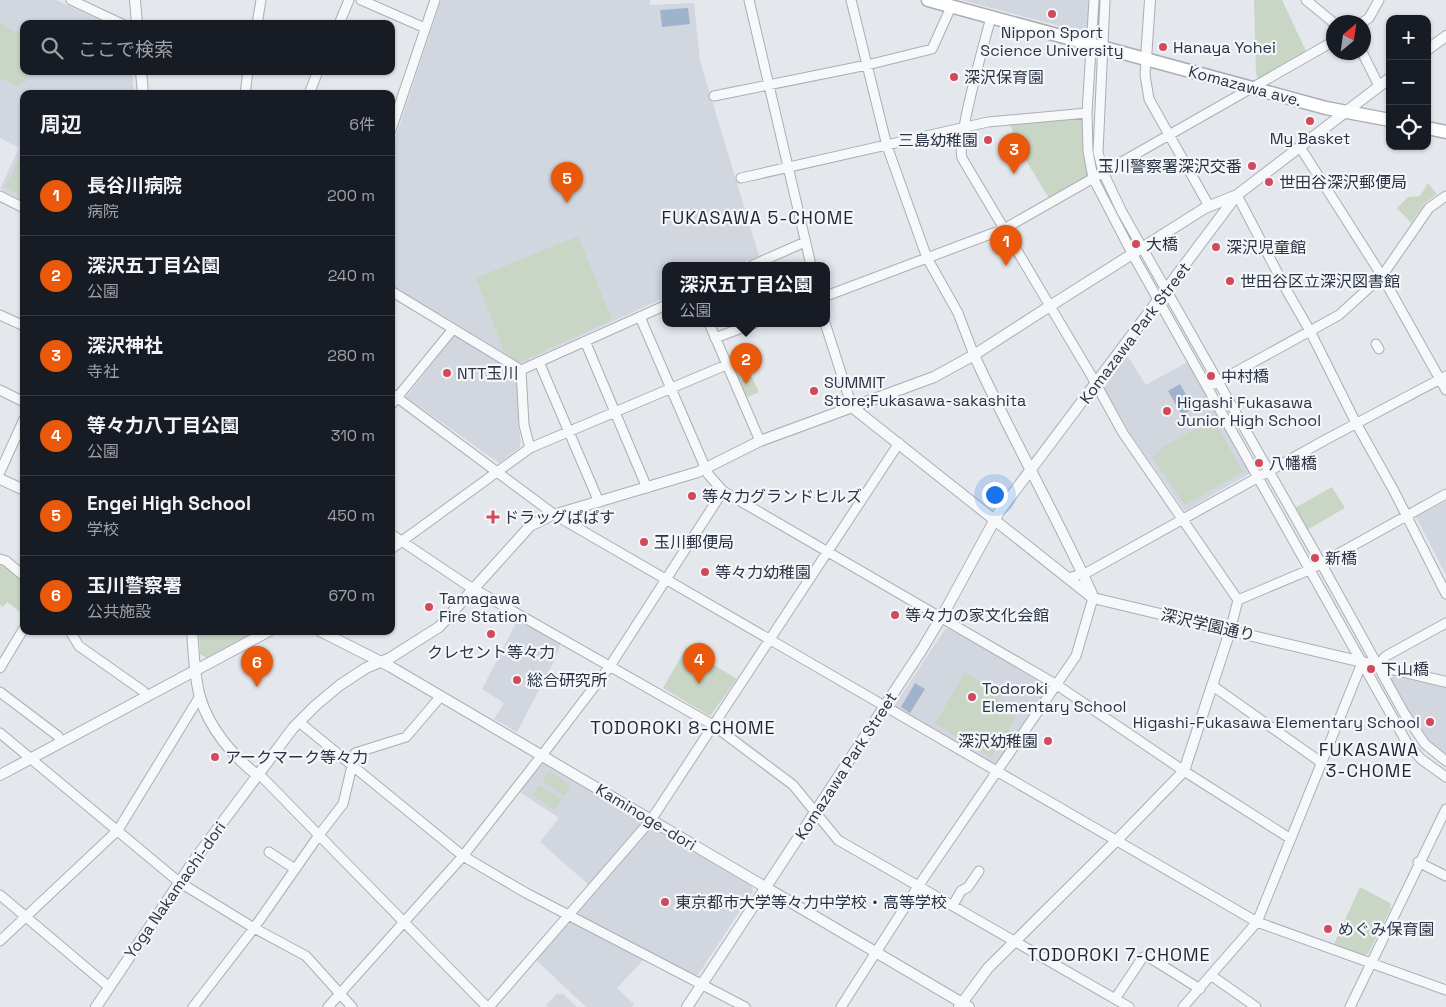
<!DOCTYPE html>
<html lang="ja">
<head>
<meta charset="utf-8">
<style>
  :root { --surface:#171b24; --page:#20242c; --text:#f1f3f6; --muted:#9ea1a6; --line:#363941; --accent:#ea580c }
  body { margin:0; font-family:"Space Grotesk","Noto Sans JP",sans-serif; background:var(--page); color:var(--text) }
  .controls { position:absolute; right:15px; top:15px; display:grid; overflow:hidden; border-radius:10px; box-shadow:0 1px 4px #0004 }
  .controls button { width:45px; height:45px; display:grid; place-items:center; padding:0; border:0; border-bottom:1px solid var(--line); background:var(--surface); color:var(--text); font:25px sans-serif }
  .compass { position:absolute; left:1326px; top:15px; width:45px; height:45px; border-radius:50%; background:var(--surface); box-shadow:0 1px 4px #0004; rotate:29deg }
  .you { position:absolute; left:994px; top:494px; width:18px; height:18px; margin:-12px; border:4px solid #fff; border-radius:50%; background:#1a73e8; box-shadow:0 0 0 8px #1a73e833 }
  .badge { display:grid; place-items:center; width:32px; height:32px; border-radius:50%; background:var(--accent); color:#fff; font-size:16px; font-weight:700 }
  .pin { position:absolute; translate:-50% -41px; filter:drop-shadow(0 1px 2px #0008) }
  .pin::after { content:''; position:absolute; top:26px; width:18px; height:15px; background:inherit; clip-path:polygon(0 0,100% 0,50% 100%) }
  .popup { position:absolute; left:662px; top:262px; width:168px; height:65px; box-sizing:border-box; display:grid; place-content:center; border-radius:10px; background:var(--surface); filter:drop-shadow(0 1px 4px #0005); font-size:16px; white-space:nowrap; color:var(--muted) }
  .popup b { font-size:19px; color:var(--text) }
  .popup::after { content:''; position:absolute; left:50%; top:100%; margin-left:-10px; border:10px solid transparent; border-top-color:var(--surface) }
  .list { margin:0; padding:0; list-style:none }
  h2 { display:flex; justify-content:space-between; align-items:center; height:65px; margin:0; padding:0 20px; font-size:21px }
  h2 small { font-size:16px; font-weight:400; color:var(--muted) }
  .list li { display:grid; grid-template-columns:32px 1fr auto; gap:15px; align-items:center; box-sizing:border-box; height:80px; padding:0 20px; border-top:1px solid var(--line) }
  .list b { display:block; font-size:19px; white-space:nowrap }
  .list p { margin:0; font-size:16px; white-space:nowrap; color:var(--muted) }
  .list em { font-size:16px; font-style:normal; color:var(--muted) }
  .icon { flex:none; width:28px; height:28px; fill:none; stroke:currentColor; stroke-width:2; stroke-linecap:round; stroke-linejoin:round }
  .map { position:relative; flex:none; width:1446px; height:1007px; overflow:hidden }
  .search { position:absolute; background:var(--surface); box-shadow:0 1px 4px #0004; left:20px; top:20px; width:375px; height:55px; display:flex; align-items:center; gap:12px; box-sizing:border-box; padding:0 18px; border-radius:10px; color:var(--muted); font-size:19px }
  .panel { position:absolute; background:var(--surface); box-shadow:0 1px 4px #0004; left:20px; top:90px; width:375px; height:545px; border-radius:10px }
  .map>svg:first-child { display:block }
  .built { fill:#d2d6de }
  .green { fill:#c9d6c5 }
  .water { fill:#9fb4cc }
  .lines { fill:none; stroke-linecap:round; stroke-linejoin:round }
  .river { stroke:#9fb4cc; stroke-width:14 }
  .minor-casing { stroke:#a9aeb7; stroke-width:11 }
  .tertiary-casing { stroke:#a9aeb7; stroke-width:12 }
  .secondary-casing { stroke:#a9aeb7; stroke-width:15 }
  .minor { stroke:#f7f8fa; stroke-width:9 }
  .tertiary { stroke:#f7f8fa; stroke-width:10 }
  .secondary { stroke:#fff; stroke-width:12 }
  .poi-dot { fill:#d1495b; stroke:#f4f6f9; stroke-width:2 }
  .labels { text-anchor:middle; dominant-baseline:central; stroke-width:4.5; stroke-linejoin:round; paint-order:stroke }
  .poi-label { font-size:16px; fill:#2b3445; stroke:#f4f6f9; text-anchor:start }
  .street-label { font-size:16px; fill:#2b3445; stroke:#f4f6f9 }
  .neighbourhood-label { font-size:18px; letter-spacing:1px; fill:#1d2536; stroke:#f4f6f9 }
</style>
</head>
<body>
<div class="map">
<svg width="1446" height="1007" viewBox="0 0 1446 1007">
  <rect width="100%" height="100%" fill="#e4e7ec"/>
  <path class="built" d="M0,0H56L108,24H24V71H132L134,94H24V201L0,189L19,148L0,138Z
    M441,0H650V5L694,3L700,61L759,256L737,265H666V297L518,365L391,287V151Z
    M961,0H1090L1087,29L1083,32Z
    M455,335L518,375V425L521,442L519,448L499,463L406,397Z
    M1127,355L1146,385L1189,361L1250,473L1185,511L1130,433L1104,388Z
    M1446,501V575L1416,517Z
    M518,619L561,642L554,661L517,732L494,719L504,703L482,689Z
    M947,628L1049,685V688L995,765L896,710L895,705L945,629Z
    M1393,676L1446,688V755L1430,743L1422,733L1406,710L1388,677Z
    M542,762L643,820V822L589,885L540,842L559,818L518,791L539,763Z
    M650,825L752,886L753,891L698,975L693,976L575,915V912Z
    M570,919L644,959L617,988L634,1004L632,1007H586L536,960Z
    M558,993L560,995L562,993L577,1007H548L546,1005Z"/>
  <path class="green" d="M1254,0H1282L1306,51L1259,79L1256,74Z
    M0,22L4,24L5,27L24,36V71H30L26,81L18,86L0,78Z
    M1082,116L1084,118L1089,173L1088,177L1050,200L1018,147L1010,124Z
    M24,150V197L5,187Z
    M1428,183L1437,194L1425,203L1411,223L1397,208L1408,197L1420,196Z
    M578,236L612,320L519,362L505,354L476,278Z
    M748,369L759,392L743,399L734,375Z
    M1213,419L1243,472L1185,505L1152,457L1162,450L1161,448Z
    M1332,487L1345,508L1305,531L1293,509Z
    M0,563L24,580V615L7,602L3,607L0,605Z
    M199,631H258L207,658L200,654Z
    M686,648L737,679L710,716L663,688Z
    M965,672L1002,694L998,702L1002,709L1015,718L1009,728L1010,731L991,757L935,724Z
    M549,771L571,786L564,796L542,781Z
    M539,785L562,800L555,810L532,795Z
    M1360,887L1390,903L1391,908L1368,954L1362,955L1334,944Z"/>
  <path class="water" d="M688,8L690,24L662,27L660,10Z
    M1180,384L1194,408L1182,415L1168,391Z
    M915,683L925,689L910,713L901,707Z"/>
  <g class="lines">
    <path class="river" d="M1098,32L1100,0"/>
    <defs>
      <path id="minor" d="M71,0L122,24
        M361,0L425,28
        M749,0L811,265
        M851,0L887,146L927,258L958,313L974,355
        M1094,0L1087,113L1088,151L1093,178L1133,255L1407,743L1421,759L1446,777
        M1105,0L1098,152L1103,172L1122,212L1321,563L1404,713L1425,744L1446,761
        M1306,0L1334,23
        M991,17C985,41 956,140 962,158L1091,375L1123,433L1238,600L1230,631
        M1363,22L1369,18L1379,0
        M257,24L261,0
        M339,24L349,0
        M1362,52L1379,86
        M1146,59L1145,75L1149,99L1209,206
        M245,94L248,71
        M309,94L318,71
        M714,96L867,65L932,49L951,7
        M391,130L435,0
        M1300,147L1382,276L1446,390
        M741,178L988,122L1087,113
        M1237,195L1287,291L1310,331L1356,423L1394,491L1446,594
        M0,196L24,208
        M753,265L805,242
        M391,291L521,370
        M826,296L1004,229L1334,41
        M0,315L24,326
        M640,317L708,474L723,491L1057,685L1184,771L1291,839
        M709,323L760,441
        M825,323L852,407
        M715,338L755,323
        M585,341L647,488
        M1376,344L1379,349
        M539,362L599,502
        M521,370L666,305
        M521,370L524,425L530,448
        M1214,384L1339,315L1382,276L1429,208L1446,196
        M0,390L24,402
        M391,393L555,515L1257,922L1446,990
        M391,405L453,329
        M0,472L24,419
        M391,534L467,585L713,725L793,785L838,840L1129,1007
        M391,549L530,448L726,365
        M0,559L6,561L24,576
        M1069,578L1088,572L1325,440L1446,376
        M1238,600L1309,570L1446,494
        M70,631L79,646L143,691L147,696
        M1377,666L1386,656L1446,623
        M0,668L24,628
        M1213,686L1322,763
        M0,692L58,736L61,742
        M299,722L463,856L526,893L745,1007
        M0,733L179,882L254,928L306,956L352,1007
        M257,775L263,778L487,1007
        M269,852L295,869
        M1418,862L1446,876
        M0,895L109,987
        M953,905L961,891L968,887L979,871
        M0,941L118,830L200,696
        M1212,976L1256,1007
        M1115,999L1143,957L1147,956L1200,989
        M193,1007L254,928L319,835L343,804L355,753L406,737L441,696
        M328,1007L463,856L546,750L610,666L723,491
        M489,1007L651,820L899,443
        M841,1007L919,885L1076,656L1093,598
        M1183,1007L1257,922L1362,663
        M1350,1007L1446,809"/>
      <path id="tertiary" d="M135,0L137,24
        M1427,50L1446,36
        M1146,59L1150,0
        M141,71L143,94
        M974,355C1011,436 1055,513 1092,594
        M852,407L1093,598L1446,682
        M0,479L24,490
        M192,631C194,653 194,676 200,697C209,728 233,756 257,775
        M320,631L391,667L969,1007
        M0,775L269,631
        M96,1007L195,859L293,728L316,705L340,685L366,668L390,658L439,627L530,526L550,516L698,472L760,441L934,377L974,355L1050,306L1205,208L1237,195
        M687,1007L921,651L945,611L999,512L1237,195L1390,78
        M959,1007L988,968L1116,841L1184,771L1230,631"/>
      <path id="secondary" d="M928,0L1326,108L1390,120
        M1427,128L1446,132"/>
    </defs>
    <use href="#minor" class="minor-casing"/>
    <use href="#tertiary" class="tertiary-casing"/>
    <use href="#secondary" class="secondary-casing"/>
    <use href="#minor" class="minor"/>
    <use href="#tertiary" class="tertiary"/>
    <use href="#secondary" class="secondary"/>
  </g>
  <g class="poi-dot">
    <circle cx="1052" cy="14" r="5"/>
    <circle cx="1163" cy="47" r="5"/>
    <circle cx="954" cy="77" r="5"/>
    <circle cx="1310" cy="121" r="5"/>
    <circle cx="988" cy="140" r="5"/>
    <circle cx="1252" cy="166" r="5"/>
    <circle cx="1269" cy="182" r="5"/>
    <circle cx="1136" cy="244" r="5"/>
    <circle cx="1216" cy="247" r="5"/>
    <circle cx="1230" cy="281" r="5"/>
    <circle cx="447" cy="373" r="5"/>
    <circle cx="1211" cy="376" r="5"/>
    <circle cx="814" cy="391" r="5"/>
    <circle cx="1167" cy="411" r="5"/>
    <circle cx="1259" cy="463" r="5"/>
    <circle cx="692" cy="496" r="5"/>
    <path d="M490.5 509.5h5v5h5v5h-5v5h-5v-5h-5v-5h5z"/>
    <circle cx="644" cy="542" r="5"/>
    <circle cx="1315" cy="558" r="5"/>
    <circle cx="705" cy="572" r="5"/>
    <circle cx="429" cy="607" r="5"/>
    <circle cx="895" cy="615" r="5"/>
    <circle cx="491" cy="634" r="5"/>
    <circle cx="1371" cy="669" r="5"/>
    <circle cx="517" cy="680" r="5"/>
    <circle cx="972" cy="697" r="5"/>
    <circle cx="1430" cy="722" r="5"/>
    <circle cx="1048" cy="741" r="5"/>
    <circle cx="215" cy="757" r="5"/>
    <circle cx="665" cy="902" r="5"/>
    <circle cx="1328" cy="929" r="5"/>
  </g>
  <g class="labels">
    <g class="poi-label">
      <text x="1052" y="32" text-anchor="middle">Nippon Sport<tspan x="1052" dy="18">Science University</tspan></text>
      <text x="1173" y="47">Hanaya Yohei</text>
      <text x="964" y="77">深沢保育園</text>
      <text x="1310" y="138" text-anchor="middle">My Basket</text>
      <text x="978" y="140" text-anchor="end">三島幼稚園</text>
      <text x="1242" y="166" text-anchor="end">玉川警察署深沢交番</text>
      <text x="1279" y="182">世田谷深沢郵便局</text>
      <text x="1146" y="244">大橋</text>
      <text x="1226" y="247">深沢児童館</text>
      <text x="1240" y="281">世田谷区立深沢図書館</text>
      <text x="457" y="373">NTT玉川</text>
      <text x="1221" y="376">中村橋</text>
      <text x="824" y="382">SUMMIT<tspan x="824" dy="18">Store;Fukasawa-sakashita</tspan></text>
      <text x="1177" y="402">Higashi Fukasawa<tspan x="1177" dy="18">Junior High School</tspan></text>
      <text x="1269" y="463">八幡橋</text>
      <text x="702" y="496">等々力グランドヒルズ</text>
      <text x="503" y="517">ドラッグぱぱす</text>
      <text x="654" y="542">玉川郵便局</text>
      <text x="1325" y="558">新橋</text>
      <text x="715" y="572">等々力幼稚園</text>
      <text x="439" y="598">Tamagawa<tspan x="439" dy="18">Fire Station</tspan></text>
      <text x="905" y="615">等々力の家文化会館</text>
      <text x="491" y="652" text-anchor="middle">クレセント等々力</text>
      <text x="1381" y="669">下山橋</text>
      <text x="527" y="680">総合研究所</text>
      <text x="982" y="688">Todoroki<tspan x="982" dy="18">Elementary School</tspan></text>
      <text x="1420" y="722" text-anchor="end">Higashi-Fukasawa Elementary School</text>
      <text x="1038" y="741" text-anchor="end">深沢幼稚園</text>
      <text x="225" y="757">アークマーク等々力</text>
      <text x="675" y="902">東京都市大学等々力中学校・高等学校</text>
      <text x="1338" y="929">めぐみ保育園</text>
    </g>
    <g class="street-label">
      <text transform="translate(1245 86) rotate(15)">Komazawa ave.</text>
      <text transform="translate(1135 333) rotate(-53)">Komazawa Park Street</text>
      <text transform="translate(1208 625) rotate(13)">深沢学園通り</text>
      <text transform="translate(846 766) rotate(-57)">Komazawa Park Street</text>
      <text transform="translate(646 817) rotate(31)">Kaminoge-dori</text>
      <text transform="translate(175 890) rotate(-55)">Yoga Nakamachi-dori</text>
    </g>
    <g class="neighbourhood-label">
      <text x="758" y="217">FUKASAWA 5-CHOME</text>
      <text x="683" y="727">TODOROKI 8-CHOME</text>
      <text x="1369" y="749">FUKASAWA<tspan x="1369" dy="21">3-CHOME</tspan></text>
      <text x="1119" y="954">TODOROKI 7-CHOME</text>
    </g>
  </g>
</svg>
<div class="controls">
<button>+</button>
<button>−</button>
<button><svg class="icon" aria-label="locate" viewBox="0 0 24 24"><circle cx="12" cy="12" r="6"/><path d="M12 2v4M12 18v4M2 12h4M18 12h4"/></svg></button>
</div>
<svg class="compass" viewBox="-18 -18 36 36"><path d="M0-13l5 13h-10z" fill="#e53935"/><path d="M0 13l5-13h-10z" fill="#9ea1a6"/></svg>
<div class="you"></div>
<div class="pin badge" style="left:1006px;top:266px">1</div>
<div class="pin badge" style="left:746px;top:384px">2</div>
<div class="popup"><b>深沢五丁目公園</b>公園</div>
<div class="pin badge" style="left:1014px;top:174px">3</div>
<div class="pin badge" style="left:699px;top:684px">4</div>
<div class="pin badge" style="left:567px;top:203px">5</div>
<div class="pin badge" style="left:257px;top:687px">6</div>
<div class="search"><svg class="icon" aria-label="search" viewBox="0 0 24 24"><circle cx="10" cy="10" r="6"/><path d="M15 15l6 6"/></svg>ここで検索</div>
<section class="panel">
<h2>周辺<small>6件</small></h2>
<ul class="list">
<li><span class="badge">1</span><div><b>長谷川病院</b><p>病院</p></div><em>200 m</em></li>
<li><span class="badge">2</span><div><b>深沢五丁目公園</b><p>公園</p></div><em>240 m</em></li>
<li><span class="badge">3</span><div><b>深沢神社</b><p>寺社</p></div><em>280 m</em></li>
<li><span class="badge">4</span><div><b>等々力八丁目公園</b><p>公園</p></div><em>310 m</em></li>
<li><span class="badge">5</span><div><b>Engei High School</b><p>学校</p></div><em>450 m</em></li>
<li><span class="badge">6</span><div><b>玉川警察署</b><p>公共施設</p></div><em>670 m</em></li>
</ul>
</section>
</div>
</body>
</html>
